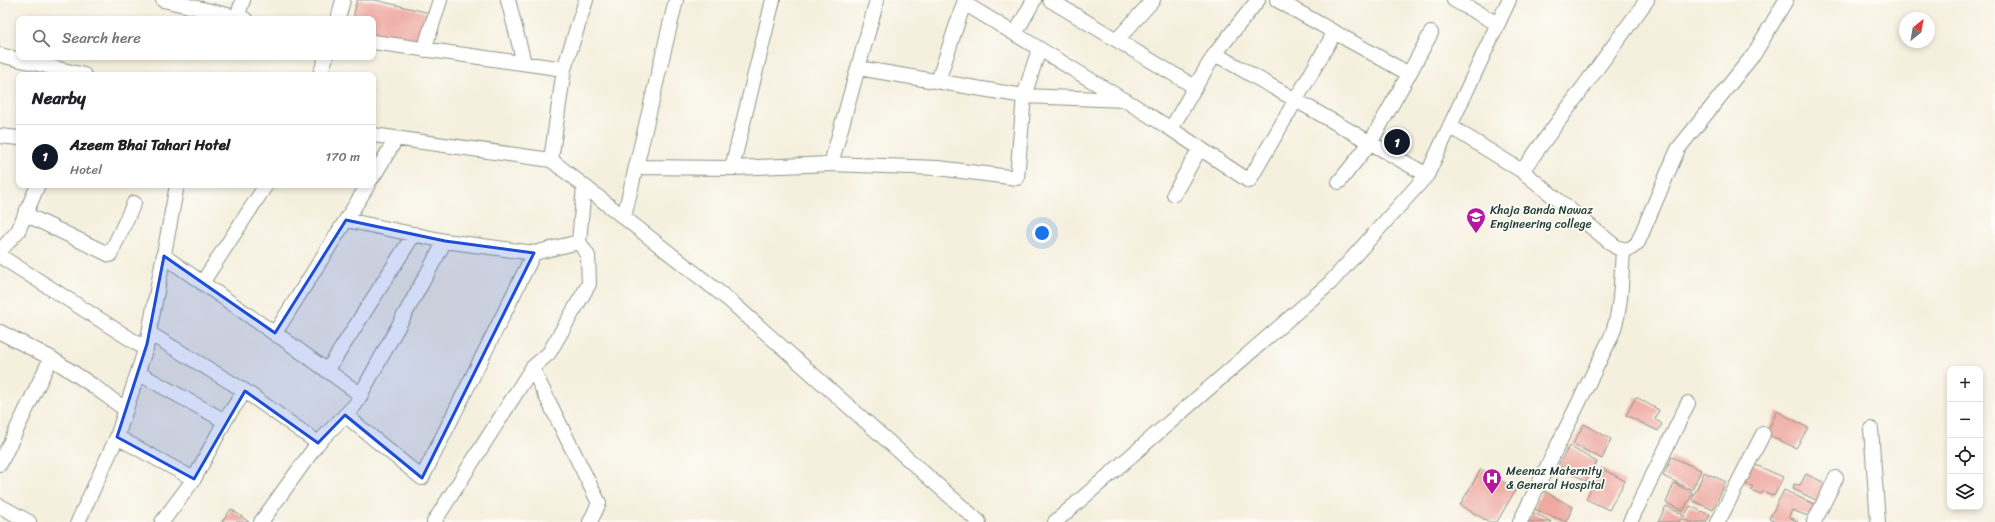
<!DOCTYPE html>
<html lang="en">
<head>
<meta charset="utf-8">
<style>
  :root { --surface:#fff; --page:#f6f6f6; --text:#202124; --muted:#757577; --line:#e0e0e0; --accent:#111827 }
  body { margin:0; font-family:Sriracha,sans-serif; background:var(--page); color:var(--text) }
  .controls { position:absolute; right:12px; bottom:12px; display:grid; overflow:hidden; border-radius:8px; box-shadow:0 2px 6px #0003 }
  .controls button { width:36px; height:36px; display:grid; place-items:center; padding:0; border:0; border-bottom:1px solid var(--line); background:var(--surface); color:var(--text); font:20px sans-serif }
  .compass { position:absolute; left:1899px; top:12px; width:36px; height:36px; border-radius:50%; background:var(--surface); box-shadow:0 2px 6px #0003; rotate:31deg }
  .you { position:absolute; left:1042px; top:233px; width:14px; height:14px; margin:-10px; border:3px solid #fff; border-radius:50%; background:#1a73e8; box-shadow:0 0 0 6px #1a73e833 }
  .badge { display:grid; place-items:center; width:26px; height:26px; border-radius:50%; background:var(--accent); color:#fff; font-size:13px; font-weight:700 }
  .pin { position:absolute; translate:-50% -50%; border:2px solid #fff; box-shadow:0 1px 4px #0006 }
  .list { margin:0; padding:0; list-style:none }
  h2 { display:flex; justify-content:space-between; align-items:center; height:52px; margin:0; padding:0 16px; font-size:17px }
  h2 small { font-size:13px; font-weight:400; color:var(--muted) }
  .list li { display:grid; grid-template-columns:26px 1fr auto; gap:12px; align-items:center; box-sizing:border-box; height:64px; padding:0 16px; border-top:1px solid var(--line) }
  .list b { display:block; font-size:15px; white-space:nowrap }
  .list p { margin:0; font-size:13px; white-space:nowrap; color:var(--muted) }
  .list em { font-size:13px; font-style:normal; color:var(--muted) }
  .icon { flex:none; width:22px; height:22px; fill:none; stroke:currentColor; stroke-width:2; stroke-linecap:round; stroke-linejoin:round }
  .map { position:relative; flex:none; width:1995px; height:522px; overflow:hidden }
  .search { position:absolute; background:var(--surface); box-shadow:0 2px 6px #0003; left:16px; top:16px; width:360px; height:44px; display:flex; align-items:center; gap:10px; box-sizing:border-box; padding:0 14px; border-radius:8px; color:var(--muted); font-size:15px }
  .panel { position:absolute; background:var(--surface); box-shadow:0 2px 6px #0003; left:16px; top:72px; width:360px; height:116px; border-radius:8px }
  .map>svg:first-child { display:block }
  .building { fill:#eea9a1 }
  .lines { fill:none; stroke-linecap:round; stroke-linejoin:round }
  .minor-casing { stroke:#8a9688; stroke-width:16 }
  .minor { stroke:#fff; stroke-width:14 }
  .marked { fill:#1d4ed8; fill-opacity:0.2; stroke:#1d4ed8; stroke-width:3; stroke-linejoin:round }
  .labels { text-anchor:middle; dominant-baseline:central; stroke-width:3.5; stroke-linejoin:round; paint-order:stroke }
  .poi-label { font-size:12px; fill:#1f3d34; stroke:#fdfcf7; text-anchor:start }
</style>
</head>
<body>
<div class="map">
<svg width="1995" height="522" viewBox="0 0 1995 522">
  <rect width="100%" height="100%" fill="#fdfcf7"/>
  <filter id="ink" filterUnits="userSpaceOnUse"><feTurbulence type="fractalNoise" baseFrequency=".025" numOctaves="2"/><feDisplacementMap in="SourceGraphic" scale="8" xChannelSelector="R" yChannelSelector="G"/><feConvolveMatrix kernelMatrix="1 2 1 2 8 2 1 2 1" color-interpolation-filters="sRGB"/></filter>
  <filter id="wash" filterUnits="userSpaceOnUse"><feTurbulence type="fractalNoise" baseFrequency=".012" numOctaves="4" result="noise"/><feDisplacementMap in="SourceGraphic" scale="16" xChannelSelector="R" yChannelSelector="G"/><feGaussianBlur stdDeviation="0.9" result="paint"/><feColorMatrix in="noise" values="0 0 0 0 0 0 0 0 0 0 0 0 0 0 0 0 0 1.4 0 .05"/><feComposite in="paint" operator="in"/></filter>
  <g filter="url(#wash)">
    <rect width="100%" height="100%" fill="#f5efdd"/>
    <g id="blocks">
      <path class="building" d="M357,0H375L430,13L422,49L373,37V19H353Z
        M1636,397L1659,410L1655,419L1662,424L1658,431L1626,415Z
        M1777,411L1808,428L1796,448L1766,434Z
        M1584,424L1611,439L1602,459L1573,444Z
        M1569,446L1597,462L1586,481L1558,466Z
        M1672,457L1701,470L1692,490L1663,476Z
        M1751,463L1783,477L1774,496L1763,491L1761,494L1751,490L1753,487L1742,482Z
        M1601,468L1625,481L1609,510L1586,499Z
        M1481,469L1516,489L1497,522H1489L1460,505Z
        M1704,472L1726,482L1713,510L1692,500Z
        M1806,474L1829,485L1820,502L1793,489L1794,484L1800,485Z
        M1674,483L1693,493L1683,511L1666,503Z
        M1542,490L1573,507L1566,522L1534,509Z
        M1784,490L1818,506L1813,518L1792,510L1789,517L1798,522H1776L1769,519Z
        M1666,506L1683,515L1679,522H1658Z
        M1690,506L1710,515L1706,522H1690L1683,519Z
        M231,509L249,522H222Z
        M1532,512L1552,522H1526Z"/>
    </g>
  </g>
  <g filter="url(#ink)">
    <use href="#blocks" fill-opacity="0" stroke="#8a9688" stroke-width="1"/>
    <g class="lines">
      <defs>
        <path id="minor" d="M163,0L245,19
          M508,0L524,63
          M1050,0L1195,87L1215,54L1427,175
          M1277,0L1409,74L1370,143L1339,182
          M1454,0L1498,24
          M237,17L243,0
          M338,19L343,0
          M1015,34L1034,0
          M1117,40L1153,0
          M373,42L564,69
          M424,50L440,0
          M1215,54L1258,0
          M0,55L84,75
          M858,68L1024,96L1039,49
          M1409,74L1431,33
          M320,75L326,57
          M938,81L964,3L1122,99
          M1451,127L1522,171L1647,0
          M1171,129L1249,181L1335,32
          M373,135L551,160L729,300L979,522
          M0,136L19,138
          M551,160L564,69L586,0
          M831,164L877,0
          M636,167L732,168L773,0
          M732,168L831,164L938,168L1017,178L1024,96L1125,100L1171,129L1195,87
          M1522,171L1616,247C1626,251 1631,250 1638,242L1678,149L1754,54L1786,0
          M373,177L396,139
          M1174,194L1200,148
          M25,214L110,255L134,203
          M624,217L676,0
          M346,220L445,241
          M0,251L18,231L38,185
          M0,256L146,349
          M164,256L278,336
          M202,283L266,185
          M0,332L51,358
          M149,333L245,391
          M532,368L599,503L590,522
          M327,371L414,234
          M138,373L225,421
          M361,395L275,333L368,185
          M345,415L422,478L534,253
          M1871,429L1878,522
          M117,437L194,479L227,417L245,391L318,443
          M0,464L51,358L92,385L126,410
          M0,506L29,522
          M78,522L117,437L147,344L177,185
          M162,522L194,479
          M261,522L318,443L355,405L445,241L534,253L579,242L584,186
          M434,522L532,368L549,353L589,284L588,256L579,242
          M1055,522L1330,283L1427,175L1509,0
          M1520,522L1611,337C1622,310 1621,279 1623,250
          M1630,522L1688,403
          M1718,522L1763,434
          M1814,522L1836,478"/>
      </defs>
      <use href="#minor" class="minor-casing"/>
      <use href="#minor" class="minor"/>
    </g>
  </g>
  <path class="marked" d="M346,220L445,241L534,253L422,478L345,415L318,443L245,391L194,479L117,437L147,344L164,256L275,333Z"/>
  <defs>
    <symbol id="university-pin" viewBox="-11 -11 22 30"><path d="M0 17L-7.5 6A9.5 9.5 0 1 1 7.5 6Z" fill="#b5179e" stroke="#fdfcf7"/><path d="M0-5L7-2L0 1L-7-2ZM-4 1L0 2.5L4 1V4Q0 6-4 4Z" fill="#fff"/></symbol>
    <symbol id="hospital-pin" viewBox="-11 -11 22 30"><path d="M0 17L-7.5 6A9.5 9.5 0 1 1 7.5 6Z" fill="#b5179e" stroke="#fdfcf7"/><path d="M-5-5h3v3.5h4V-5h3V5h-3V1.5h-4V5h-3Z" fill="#fff"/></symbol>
  </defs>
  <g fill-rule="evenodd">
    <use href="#university-pin" x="1465" y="206" width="22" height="30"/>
    <use href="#hospital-pin" x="1481" y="467" width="22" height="30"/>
  </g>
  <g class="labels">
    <g class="poi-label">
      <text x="1490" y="210">Khaja Banda Nawaz<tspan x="1490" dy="14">Engineering college</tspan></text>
      <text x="1506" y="471">Meenaz Maternity<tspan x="1506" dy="14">&amp; General Hospital</tspan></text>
    </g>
  </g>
</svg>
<div class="controls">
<button>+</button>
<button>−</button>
<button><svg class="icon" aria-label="locate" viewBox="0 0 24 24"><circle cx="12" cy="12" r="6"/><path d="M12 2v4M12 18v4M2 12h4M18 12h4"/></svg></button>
<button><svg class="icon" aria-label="layers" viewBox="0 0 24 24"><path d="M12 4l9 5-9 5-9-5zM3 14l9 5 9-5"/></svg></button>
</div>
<svg class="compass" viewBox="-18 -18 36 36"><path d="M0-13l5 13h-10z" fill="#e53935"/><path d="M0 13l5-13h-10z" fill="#757577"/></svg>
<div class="you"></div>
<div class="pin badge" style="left:1397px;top:142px">1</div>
<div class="search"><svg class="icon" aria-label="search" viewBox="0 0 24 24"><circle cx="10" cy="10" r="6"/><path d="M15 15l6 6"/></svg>Search here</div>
<section class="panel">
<h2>Nearby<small></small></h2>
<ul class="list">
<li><span class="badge">1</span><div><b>Azeem Bhai Tahari Hotel</b><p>Hotel</p></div><em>170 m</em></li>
</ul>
</section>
</div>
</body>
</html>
